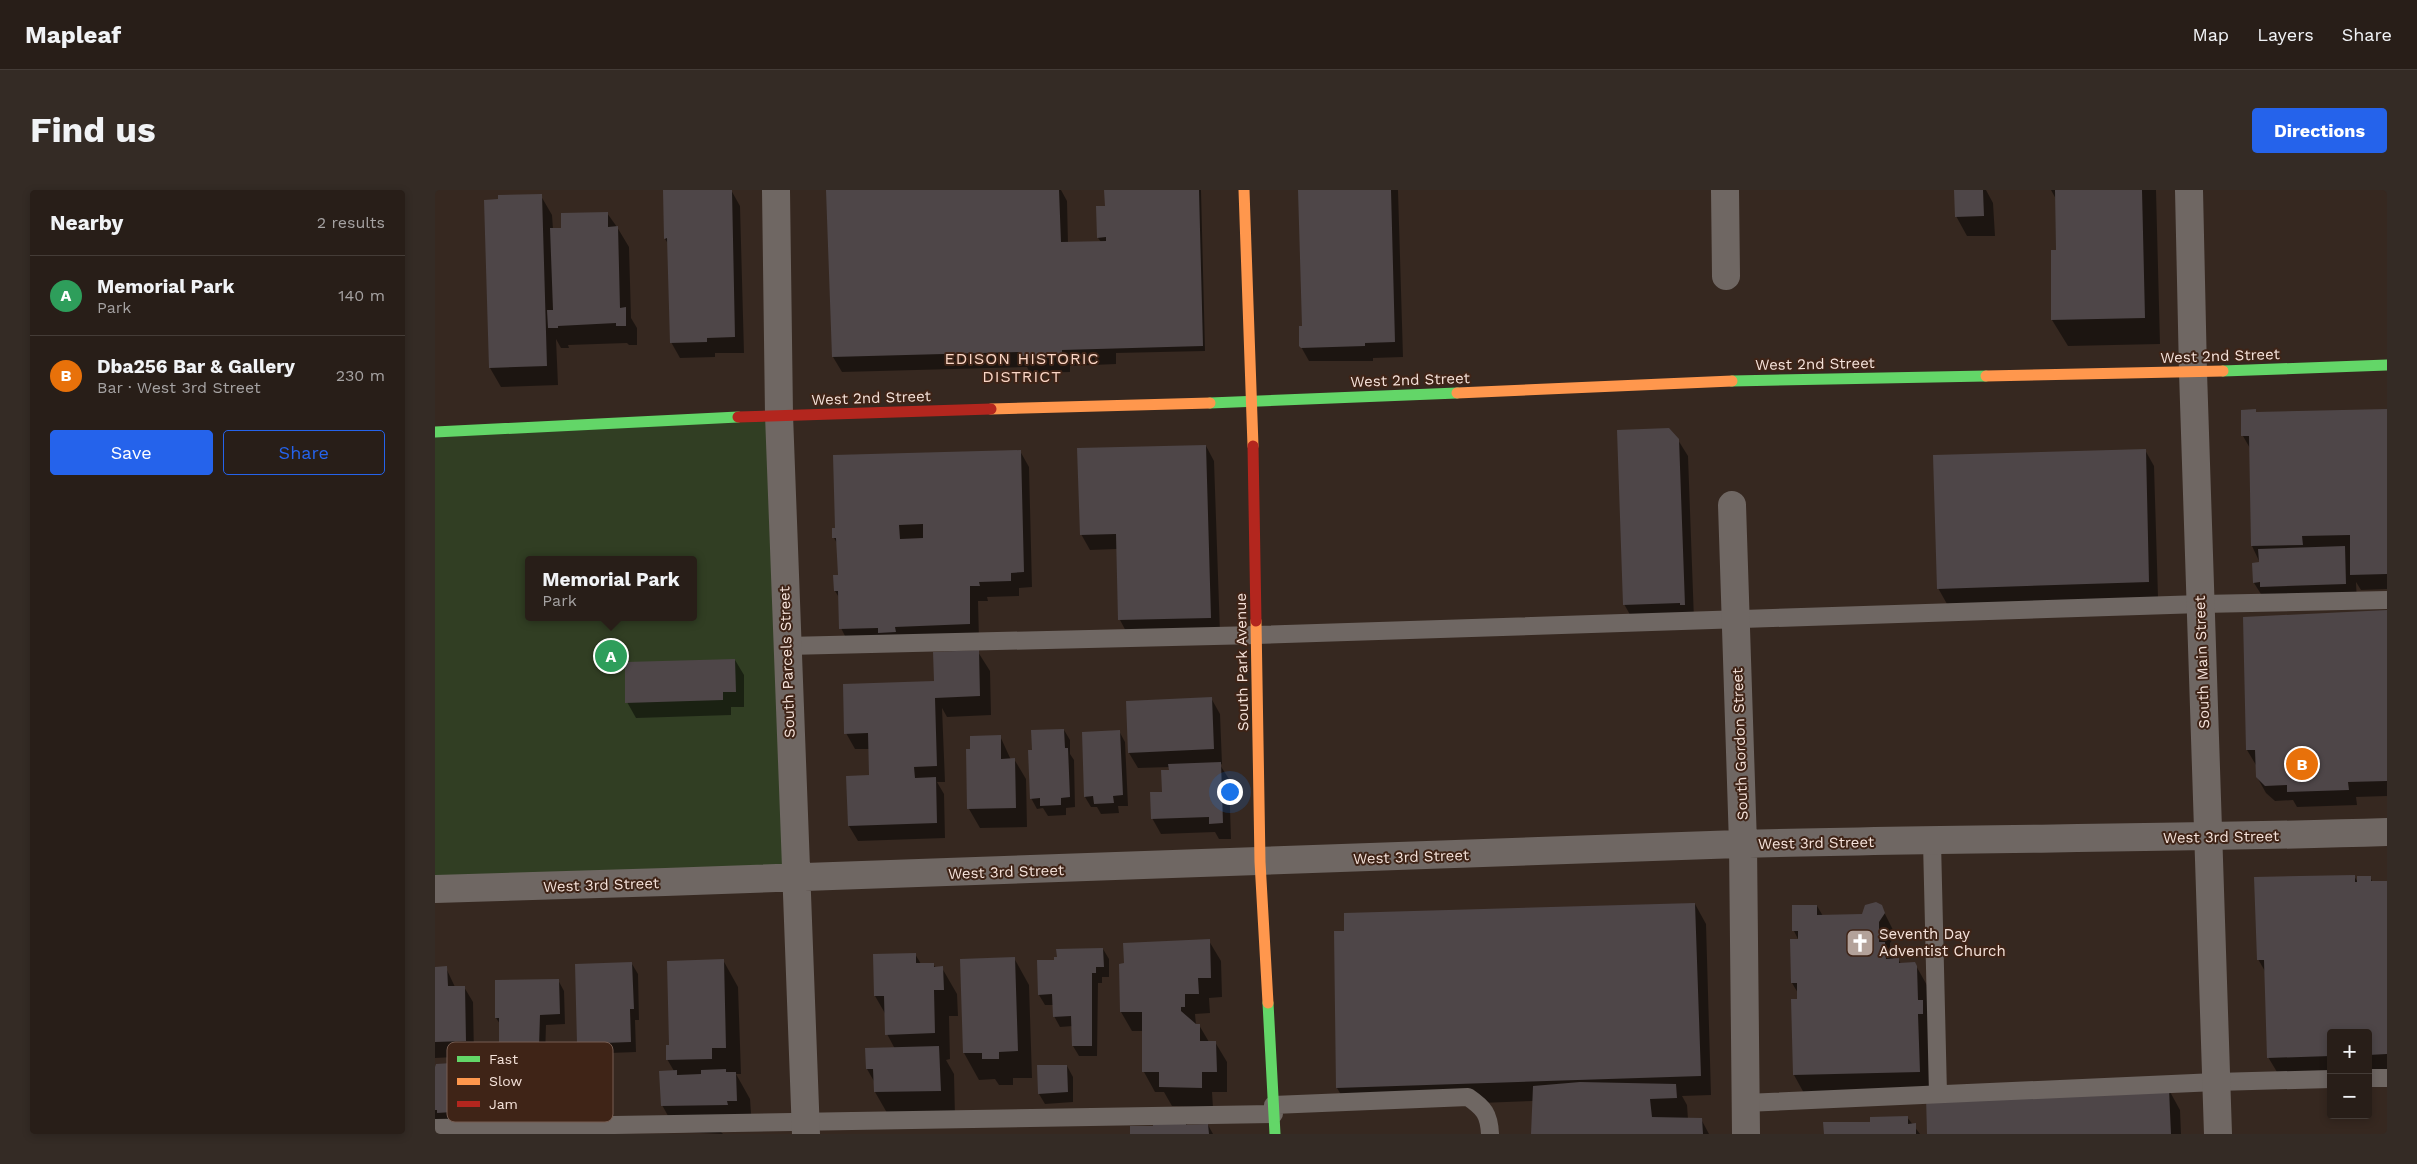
<!DOCTYPE html>
<html lang="en">
<head>
<meta charset="utf-8">
<style>
  :root { --surface:#281e18; --page:#342b25; --text:#f1f3f6; --muted:#a5a2a2; --line:#443c37; --accent:#2563eb }
  body { margin:0; font-family:"Work Sans",sans-serif; background:var(--page); color:var(--text) }
  .controls { position:absolute; right:15px; bottom:15px; display:grid; overflow:hidden; border-radius:5px; box-shadow:0 2px 8px #0003 }
  .controls button { width:45px; height:45px; display:grid; place-items:center; padding:0; border:0; border-bottom:1px solid var(--line); background:var(--surface); color:var(--text); font:25px sans-serif }
  .you { position:absolute; left:794px; top:601px; width:18px; height:18px; margin:-12px; border:4px solid #fff; border-radius:50%; background:#1a73e8; box-shadow:0 0 0 8px #1a73e833 }
  .badge { display:grid; place-items:center; width:32px; height:32px; border-radius:50%; background:var(--accent); color:#fff; font-size:16px; font-weight:700 }
  .pin { position:absolute; translate:-50% -50%; border:2px solid #fff; box-shadow:0 1px 5px #0006 }
  .popup { position:absolute; left:90px; top:366px; width:172px; height:65px; box-sizing:border-box; display:grid; place-content:center; border-radius:5px; background:var(--surface); filter:drop-shadow(0 1px 4px #0005); font-size:16px; white-space:nowrap; color:var(--muted) }
  .popup b { font-size:19px; color:var(--text) }
  .popup::after { content:''; position:absolute; left:50%; top:100%; margin-left:-10px; border:10px solid transparent; border-top-color:var(--surface) }
  .list { margin:0; padding:0; list-style:none }
  h2 { display:flex; justify-content:space-between; align-items:center; height:65px; margin:0; padding:0 20px; font-size:21px }
  h2 small { font-size:16px; font-weight:400; color:var(--muted) }
  .list li { display:grid; grid-template-columns:32px 1fr auto; gap:15px; align-items:center; box-sizing:border-box; height:80px; padding:0 20px; border-top:1px solid var(--line) }
  .list b { display:block; font-size:19px; white-space:nowrap }
  .list p { margin:0; font-size:16px; white-space:nowrap; color:var(--muted) }
  .list em { font-size:16px; font-style:normal; color:var(--muted) }
  .actions { display:flex; gap:10px; padding:15px 20px }
  .actions a { flex:1; padding:11px 0; border:1px solid var(--accent); border-radius:5px; text-align:center; font-size:18px; color:var(--accent) }
  .actions .main { background:var(--accent); color:#fff }
  .map { position:relative; flex:none; width:1952px; height:944px; overflow:hidden; border-radius:5px }
  header { display:flex; align-items:center; gap:30px; box-sizing:border-box; height:70px; padding:0 25px; background:var(--surface); border-bottom:1px solid var(--line) }
  header strong { font-size:24px }
  nav { display:flex; gap:28px; margin-inline-start:auto; font-size:18px }
  .intro { display:flex; align-items:center; justify-content:space-between; box-sizing:border-box; height:120px; padding:0 30px }
  h1 { margin:0; font-size:35px }
  .button { padding:12px 22px; border-radius:5px; background:var(--accent); color:#fff; font-size:18px; font-weight:700 }
  main { display:flex; gap:30px; padding:0 30px }
  aside { flex:1; background:var(--surface); border-radius:5px; box-shadow:0 2px 8px #0003 }
  .map>svg:first-child { display:block }
  .green { fill:#313e23; fill-rule:evenodd }
  .shadow { fill:#0007 }
  .building { fill:#4e4648; fill-rule:evenodd }
  .lines { fill:none; stroke-linecap:round; stroke-linejoin:round }
  .lane { stroke:#6f6763; stroke-width:18 }
  .street { stroke:#6f6763; stroke-width:28 }
  .fast { stroke:#63d668; stroke-width:11 }
  .slow { stroke:#ff974d; stroke-width:11 }
  .jam { stroke:#b3261e; stroke-width:11 }
  .labels { text-anchor:middle; dominant-baseline:central; stroke-width:4; stroke-linejoin:round; paint-order:stroke }
  .street-label { font-size:15px; fill:#f6e3db; stroke:#3f2417 }
  .poi-label { font-size:15px; fill:#f6e3db; stroke:#3f2417; text-anchor:start }
  .neighbourhood-label { font-size:16px; letter-spacing:1px; fill:#fcd7c7; stroke:#3f2417 }
  .key { fill:#3f2417; stroke:#765d52; stroke-width:1 }
  .key-label { font-size:14px; fill:#f6e3db }
</style>
</head>
<body>
<header>
<strong>Mapleaf</strong>
<nav><a>Map</a><a>Layers</a><a>Share</a></nav>
</header>
<div class="intro"><h1>Find us</h1><a class="button">Directions</a></div>
<main>
<aside>
<h2>Nearby<small>2 results</small></h2>
<ul class="list">
<li><span class="badge" style="background:#2e9e5b">A</span><div><b>Memorial Park</b><p>Park</p></div><em>140 m</em></li>
<li><span class="badge" style="background:#e8710a">B</span><div><b>Dba256 Bar &amp; Gallery</b><p>Bar · West 3rd Street</p></div><em>230 m</em></li>
</ul>
<div class="actions"><a class="main">Save</a><a>Share</a></div>
</aside>
<div class="map">
<svg width="1952" height="944" viewBox="0 0 1952 944">
  <rect width="100%" height="100%" fill="#362820"/>
  <path class="green" d="M344,225L359,689L0,699V242ZM94,370H258V427H94Z"/>
  <path class="shadow" d="M296,0L305,16L309,163H280V167L245,168L236,152L234,55L230,49Z
    M392,0H626L632,11L633,53L666,52L663,48L671,18V0H766L770,161L681,163V174L635,176V182L595,183L592,177L407,182L398,167Z
    M864,0H963L968,167L938,168V171H874L865,155L868,137Z
    M1520,0H1551L1558,13L1560,46H1532L1521,26Z
    M1616,0H1721L1725,154L1633,156L1617,130L1623,62L1621,9Z
    M106,6L117,25L118,39H127L172,23L182,37L194,57L196,128L202,138V155H194L192,153L133,155L134,158H126L121,149L123,195L66,197L55,178Z
    M1952,220V399L1926,400L1921,392L1922,414L1831,412L1819,393L1825,373L1817,356L1816,260L1808,246L1807,221L1821,223Z
    M1243,250L1253,266L1259,430H1198L1189,414Z
    M771,256L779,271L785,443L693,445L685,430L682,359L655,360L646,344Z
    M1710,260L1719,276L1723,407L1512,414L1503,398Z
    M585,261L594,277L597,397L584,398V406L552,407L553,411H543L544,450L414,454L406,438L405,409L400,401L404,386L403,355L399,348L398,339Z
    M1952,421V606L1921,607L1922,615L1862,617L1858,610L1840,611L1831,603L1822,587L1821,575L1812,560Z
    M543,462L555,481L556,525L512,527L507,518L510,592H502L509,604L510,648L423,651L414,636L435,586L434,559H420L411,543L501,497Z
    M300,470L309,485V517H296V525L201,528L192,512Z
    M776,508L785,524L787,574L785,575L794,589L796,649H784L780,642L726,644L717,628L728,604L735,577L703,578L694,563Z
    M629,540L635,550V564L639,570L640,617L631,618V625L613,626L608,618L602,619L596,608Z
    M684,541L690,552L693,616H683L684,623L666,624L662,617H656L650,607Z
    M565,546L576,570L579,569L591,589L592,637L545,638L534,619Z
    M1919,686L1924,694L1935,687L1938,693L1952,692V879L1933,885V843H1896V886L1845,887L1833,867L1831,783L1823,769Z
    M1260,714L1271,734L1276,905L1247,906L1252,915L1253,929H1266L1274,944H1097L1098,911L914,918L902,898Z
    M1382,716L1388,726L1428,725L1446,716L1461,746L1455,753V762L1459,770L1463,769L1466,774H1480L1493,797L1496,901L1370,905L1359,885L1363,810V803L1357,793L1364,751L1359,741Z
    M774,751L786,771L787,807L774,808L775,823L760,824L761,835H764L774,852H780L792,872V902H777L778,918L737,916L729,902H720L709,882L708,841H697L686,822Z
    M668,759L674,769V787H667V793H663L662,866H644L638,856V836L625,837L619,826V815H610L604,805L620,771Z
    M480,764L486,774H498L501,778H507L522,804L523,826H514L515,869L511,870L519,884L520,927L455,928L440,902V893L432,879L460,859L452,844L451,825L440,806L439,765Z
    M579,768L594,795L597,888H578V895H564L560,889L544,890L529,863L526,770Z
    M288,770L303,797L306,884H301L315,909L317,937L286,942L288,944L242,942L227,915L239,881L232,869L235,856Z
    M197,774L203,784L204,830H200L201,862L149,864L143,853Z
    M0,778H11L20,797H29L38,812L39,866L0,868Z
    M123,790L129,801L130,834L111,835L110,867H91L88,862H79L80,867H72L66,856L65,834L61,828Z
    M131,872L137,882L139,920L105,922L99,911L111,886Z
    M17,875L28,903L29,923L26,924L24,932L0,930V878Z
    M632,876L638,887V912L610,914L604,904Z
    M1734,900L1745,920L1746,944H1493Z
    M1472,927L1485,944H1390L1437,933Z
    M750,931L753,936L773,935L778,944H696Z"/>
  <path class="building" d="M228,0H297L300,147L272,148V152L235,153L232,48L229,49Z
    M391,0H624L626,52L671,51V47L662,48L661,16H670L669,0H764L768,156L627,160V167L585,168V162L397,167Z
    M863,0H956L960,152L930,153V156L866,158L864,156V136H867Z
    M1519,0H1548L1549,26L1520,27Z
    M1620,0H1707L1710,128L1616,130V60H1621Z
    M107,4L112,176L54,178L49,10L63,9V5Z
    M173,22V37L183,36L185,118L191,117V136H181V133L123,136V138H113L112,120H118L115,38H126V23Z
    M1821,219V222L1952,219V384L1915,385V345L1867,346L1868,355L1816,356L1814,246H1806V220Z
    M1234,238L1244,249L1250,415H1245V413L1188,415L1182,240Z
    M771,255L776,428L683,430L681,344L645,345L642,258Z
    M1711,259L1714,392L1502,399L1498,265Z
    M586,260L589,382L576,383V391L544,392L545,396H535V434L460,437L461,442L443,443V438L404,439L403,401H399L398,385H403L401,348H397V338H400L398,265ZM488,334V348L465,349L464,335Z
    M1910,356L1911,394L1825,397V392L1818,393L1817,373L1824,372L1823,359Z
    M1952,420V591L1913,592L1914,600L1852,602V595L1830,596L1821,587L1820,560H1811L1808,427Z
    M544,460L545,506L500,508L502,576L479,577L480,588L501,587L502,633L413,636L411,586L434,585L433,543L409,544L408,494L499,491L498,462Z
    M300,469L301,502H288V510L190,513V472Z
    M777,507L779,559L693,563L691,511Z
    M629,539L630,558H633L635,607L626,608V615L605,616V608L595,609L593,560H597L596,540Z
    M685,540L688,605L678,606L679,613L659,614L658,606L649,607L647,542Z
    M566,545V569L580,568L581,618L532,619L531,559H535V546Z
    M786,572L788,633L774,634V627L716,629L715,602H727L726,580H734L733,574Z
    M1920,685V692H1922V686H1936V691H1952V864L1933,865V843H1896V866L1832,868L1829,770H1822L1819,687Z
    M1441,712L1447,715L1450,723L1444,732V752H1450L1451,769L1464,768V773L1480,772L1482,776L1483,810H1488V824H1483L1485,882L1358,885L1356,809H1362V793H1356L1355,749H1363V741H1357V715H1382V725L1427,724L1430,715Z
    M1260,713L1266,886L901,898L899,741H909V723Z
    M775,749L776,788H763L764,804H750V817H746V821L761,834H765V851H781L782,882H767V898L724,897V882H707V822H685L684,774L689,773L688,753Z
    M668,758L669,777H661V783H657V856H637L636,826L618,827L617,804L603,805L602,770H619V767H622L621,759Z
    M481,763V773H499V777L508,776L509,800H499L500,843L450,845L449,806H439L438,764Z
    M580,767L583,861L564,862V869H547V863H528L525,769Z
    M289,769L291,858H277V869L231,870V855H234L232,771Z
    M197,772L199,819H195L196,852L142,854L140,774Z
    M12,776L13,796H30L31,851L0,852V777Z
    M124,789L125,824L105,825L104,857H84V852H74V857H64V828H60V790Z
    M504,856L506,901L439,902L438,879H431L430,858Z
    M132,871L134,910L98,912L97,885H109V872Z
    M17,873L18,892L23,891L24,913L20,914L18,922L2,923V920H0V877L1,874Z
    M602,875H632L633,902L603,904Z
    M291,879V882H301L302,911H292L293,915L226,916L224,881L242,880V885L266,884V880Z
    M1145,892L1241,894L1242,908L1215,909L1217,927L1267,928L1268,944H1096L1098,896Z
    M1734,899L1736,944H1492L1491,906Z
    M1473,926V934L1481,933V944H1389L1388,932H1435V927Z
    M751,930V935L773,934L774,944H695V936H718V931Z"/>
  <g class="lines">
    <path class="lane" d="M352,456L821,445L1766,414L1952,410
      M1497,652L1503,904
      M1933,888H1952
      M1310,913L1781,892L1896,889
      M838,915L1033,907C1049,918 1054,924 1055,944
      M0,938L839,924"/>
    <path class="street" d="M341,0L344,225L371,944
      M1290,0L1291,86
      M1754,0L1758,182L1783,944
      M1297,315L1308,654L1311,944
      M0,699C435,687 870,667 1304,654C1520,648 1736,649 1952,642"/>
    <path class="fast" d="M1788,181L1952,175
      M1297,191L1551,186
      M775,213L1022,203
      M0,242L303,227
      M833,813L840,944"/>
    <path class="slow" d="M809,0L818,256
      M1551,186L1788,181
      M1022,203L1297,191
      M556,219L775,213
      M821,431L825,672L833,813"/>
    <path class="jam" d="M303,227L556,219
      M818,256L821,431"/>
  </g>
  <defs>
    <symbol id="church-square" viewBox="-11 -11 22 22"><rect x="-9" y="-9" width="18" height="18" rx="4" fill="#b3a29a" stroke="#3f2417"/><path d="M-1.2-6h2.4v3.5h3.3v2.4h-3.3V6h-2.4V-.1h-3.3v-2.4h3.3Z" fill="#fff"/></symbol>
  </defs>
  <g fill-rule="evenodd">
    <use href="#church-square" x="1409" y="737" width="32" height="32"/>
  </g>
  <g class="labels">
    <g class="street-label">
      <text transform="translate(1785 166) rotate(-2)">West 2nd Street</text>
      <text transform="translate(1380 174) rotate(-1)">West 2nd Street</text>
      <text transform="translate(975 190) rotate(-2)">West 2nd Street</text>
      <text transform="translate(436 208) rotate(-2)">West 2nd Street</text>
      <text transform="translate(352 472) rotate(-92)">South Parcels Street</text>
      <text transform="translate(807 472) rotate(-91)">South Park Avenue</text>
      <text transform="translate(1767 472) rotate(-92)">South Main Street</text>
      <text transform="translate(1305 554) rotate(-92)">South Gordon Street</text>
      <text transform="translate(1786 647) rotate(-1)">West 3rd Street</text>
      <text transform="translate(1381 653) rotate(-1)">West 3rd Street</text>
      <text transform="translate(976 667) rotate(-2)">West 3rd Street</text>
      <text transform="translate(571 682) rotate(-2)">West 3rd Street</text>
      <text transform="translate(166 695) rotate(-2)">West 3rd Street</text>
    </g>
    <g class="poi-label">
      <text x="1444" y="744">Seventh Day<tspan x="1444" dy="17">Adventist Church</tspan></text>
    </g>
    <g class="neighbourhood-label">
      <text x="587" y="168">EDISON HISTORIC<tspan x="587" dy="18">DISTRICT</tspan></text>
    </g>
  </g>
  <rect x="12" y="852" width="166" height="80" rx="8" class="key"/>
  <rect x="22" y="866" width="23" height="6" fill="#63d668"/>
  <rect x="22" y="888" width="23" height="7" fill="#ff974d"/>
  <rect x="22" y="911" width="23" height="6" fill="#b3261e"/>
  <g class="key-label">
    <text x="54" y="874">Fast</text>
    <text x="54" y="896">Slow</text>
    <text x="54" y="919">Jam</text>
  </g>
</svg>
<div class="controls">
<button>+</button>
<button>−</button>
</div>
<div class="you"></div>
<div class="pin badge" style="left:176px;top:466px;background:#2e9e5b">A</div>
<div class="popup"><b>Memorial Park</b>Park</div>
<div class="pin badge" style="left:1867px;top:574px;background:#e8710a">B</div>
</div>
</main>
</body>
</html>
